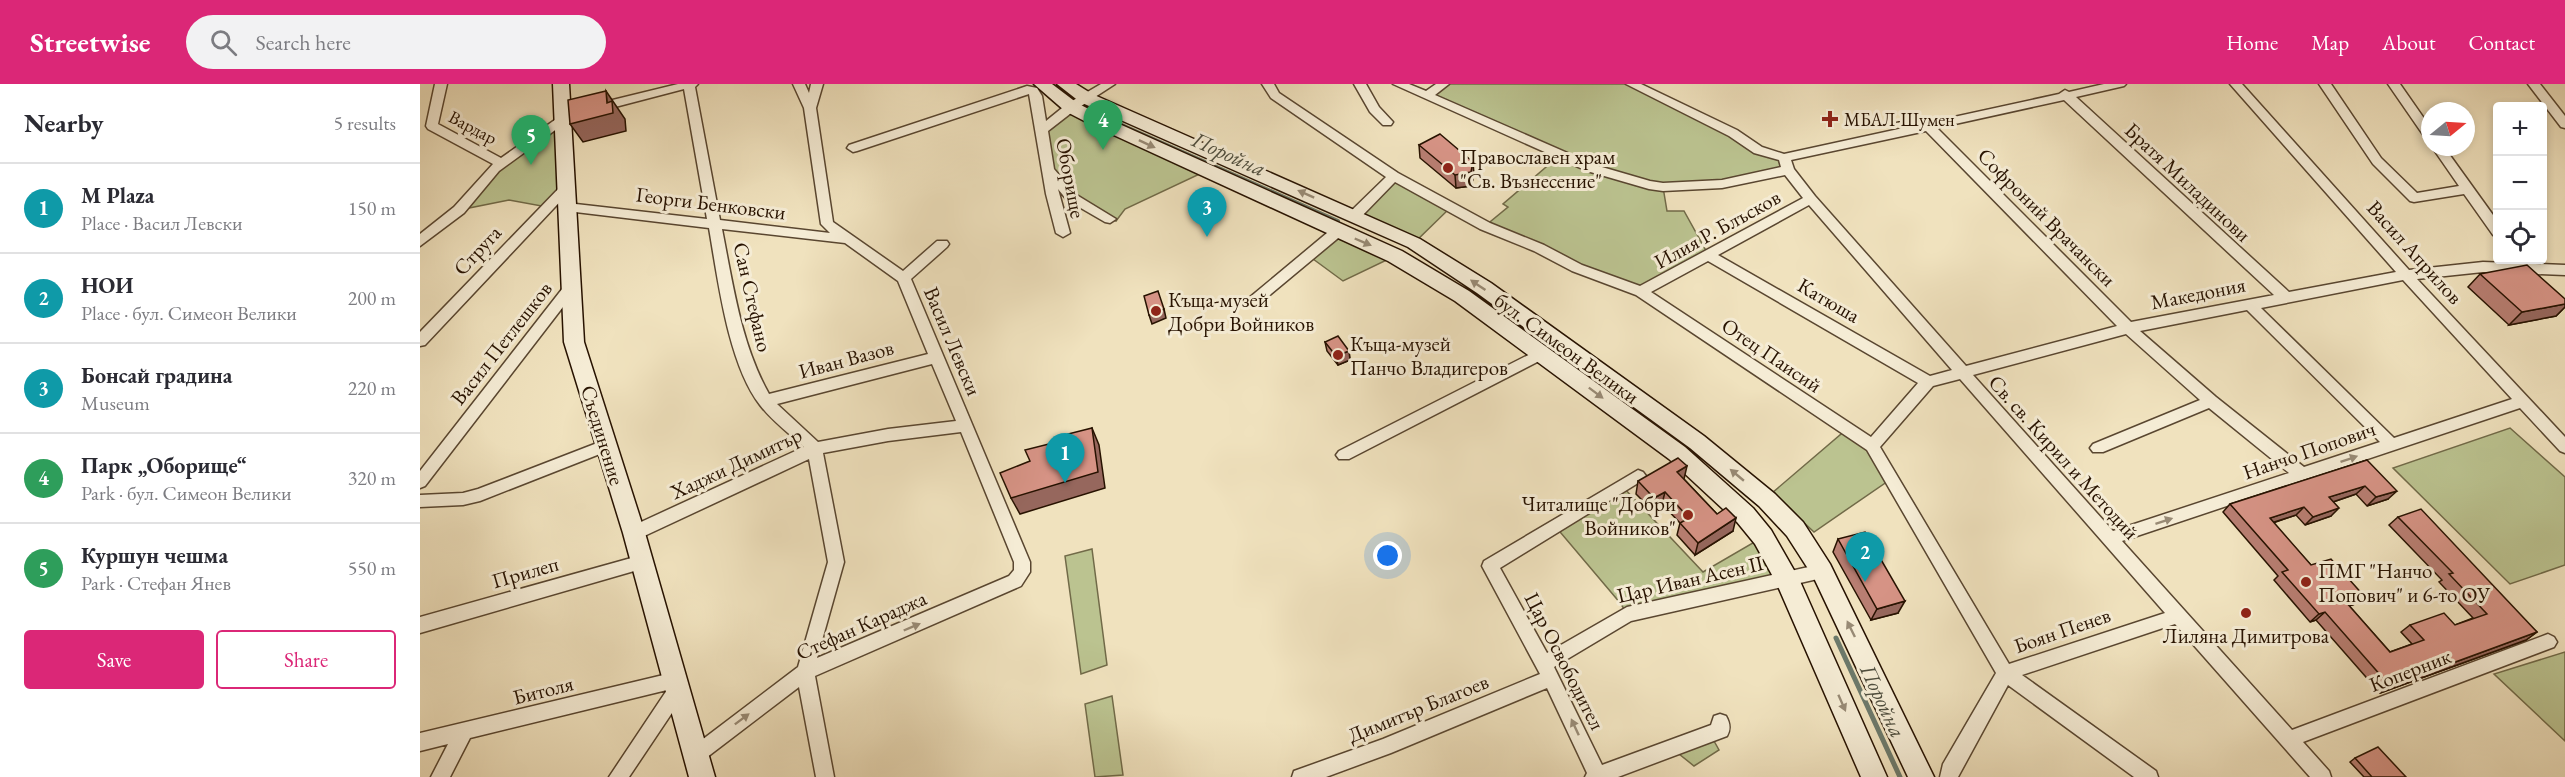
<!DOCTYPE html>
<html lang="en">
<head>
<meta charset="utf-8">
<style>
  :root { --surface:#fff; --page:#f2f2f3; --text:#2b2b33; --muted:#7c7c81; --line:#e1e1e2; --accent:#db2777 }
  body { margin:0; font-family:"EB Garamond",serif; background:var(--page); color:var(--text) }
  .controls { position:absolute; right:18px; top:18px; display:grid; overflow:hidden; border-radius:6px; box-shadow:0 3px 9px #0003 }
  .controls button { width:54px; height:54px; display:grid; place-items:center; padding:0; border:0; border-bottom:2px solid var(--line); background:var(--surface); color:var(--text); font:30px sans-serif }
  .compass { position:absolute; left:2001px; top:18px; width:54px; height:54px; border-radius:50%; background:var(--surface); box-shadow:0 3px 9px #0003; rotate:72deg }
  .you { position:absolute; left:968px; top:472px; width:21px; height:21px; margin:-15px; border:4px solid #fff; border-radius:50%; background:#1a73e8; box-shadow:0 0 0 9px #1a73e833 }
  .badge { display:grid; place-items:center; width:39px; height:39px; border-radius:50%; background:var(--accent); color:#fff; font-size:20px; font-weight:700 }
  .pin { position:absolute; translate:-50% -50px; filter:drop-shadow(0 2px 3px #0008) }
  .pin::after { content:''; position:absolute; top:32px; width:21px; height:18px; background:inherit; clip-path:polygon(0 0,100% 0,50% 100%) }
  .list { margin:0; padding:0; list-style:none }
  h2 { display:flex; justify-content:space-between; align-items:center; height:78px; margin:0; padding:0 24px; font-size:26px }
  h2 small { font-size:20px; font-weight:400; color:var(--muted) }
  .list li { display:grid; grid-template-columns:39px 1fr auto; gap:18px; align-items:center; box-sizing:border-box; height:90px; padding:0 24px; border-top:2px solid var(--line) }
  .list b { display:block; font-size:22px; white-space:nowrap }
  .list p { margin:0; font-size:20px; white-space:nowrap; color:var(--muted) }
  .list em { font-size:20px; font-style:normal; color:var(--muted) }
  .actions { display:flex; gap:12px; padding:18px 24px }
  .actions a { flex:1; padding:14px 0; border:2px solid var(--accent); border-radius:6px; text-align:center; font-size:21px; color:var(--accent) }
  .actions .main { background:var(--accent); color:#fff }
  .icon { flex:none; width:33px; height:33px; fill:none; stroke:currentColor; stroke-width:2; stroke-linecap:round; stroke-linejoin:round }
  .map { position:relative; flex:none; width:2145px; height:693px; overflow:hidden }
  header { display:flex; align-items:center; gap:36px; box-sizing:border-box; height:84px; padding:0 30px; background:var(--accent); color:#fff }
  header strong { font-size:28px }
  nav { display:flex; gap:33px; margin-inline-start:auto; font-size:21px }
  .search { width:420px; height:54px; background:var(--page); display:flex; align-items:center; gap:15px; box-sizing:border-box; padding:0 21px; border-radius:33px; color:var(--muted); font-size:22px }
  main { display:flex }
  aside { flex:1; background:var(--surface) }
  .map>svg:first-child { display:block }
  .green { fill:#bbc390; stroke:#716a48; stroke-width:1.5 }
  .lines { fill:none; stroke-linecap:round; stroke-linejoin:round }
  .stream-far1 { stroke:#6c796a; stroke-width:4 }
  .stream { stroke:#6c796a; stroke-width:5 }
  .street-casing { stroke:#594630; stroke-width:3 }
  .secondary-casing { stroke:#271200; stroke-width:3 }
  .street { fill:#f5ecd5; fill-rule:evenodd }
  .secondary { fill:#f5ecd5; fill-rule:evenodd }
  .wall { fill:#b87e72; stroke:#271200; stroke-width:1.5 }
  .shaded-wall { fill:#96675d; stroke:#271200; stroke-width:1.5 }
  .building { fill:#d69385; stroke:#271200; stroke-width:1.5 }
  .oneway { fill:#988a75 }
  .poi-dot { fill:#8f2418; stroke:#f5ecd5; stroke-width:2 }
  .labels { text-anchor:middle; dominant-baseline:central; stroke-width:6; stroke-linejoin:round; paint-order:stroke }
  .far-poi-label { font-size:18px; fill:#271200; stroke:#f5ecd5; text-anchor:start }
  .far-street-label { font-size:18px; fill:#271200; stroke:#f5ecd5 }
  .poi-label { font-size:21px; fill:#271200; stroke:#f5ecd5; text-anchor:start }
  .street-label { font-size:21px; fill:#271200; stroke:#f5ecd5 }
  .water-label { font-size:22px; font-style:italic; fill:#4f4e3e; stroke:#f5ecd5 }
</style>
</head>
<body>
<header>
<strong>Streetwise</strong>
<div class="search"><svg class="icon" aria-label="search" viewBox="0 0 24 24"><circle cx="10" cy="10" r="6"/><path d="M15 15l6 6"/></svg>Search here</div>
<nav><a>Home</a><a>Map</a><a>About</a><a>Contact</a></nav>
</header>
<main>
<aside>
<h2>Nearby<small>5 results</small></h2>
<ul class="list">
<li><span class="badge" style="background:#0f9aa8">1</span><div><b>M Plaza</b><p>Place · Васил Левски</p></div><em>150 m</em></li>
<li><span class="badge" style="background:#0f9aa8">2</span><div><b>НОИ</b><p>Place · бул. Симеон Велики</p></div><em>200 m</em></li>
<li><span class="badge" style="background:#0f9aa8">3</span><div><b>Бонсай градина</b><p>Museum</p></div><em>220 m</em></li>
<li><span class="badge" style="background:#2e9e5b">4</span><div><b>Парк „Оборище“</b><p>Park · бул. Симеон Велики</p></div><em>320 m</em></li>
<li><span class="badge" style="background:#2e9e5b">5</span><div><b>Куршун чешма</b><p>Park · Стефан Янев</p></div><em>550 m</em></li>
</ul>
<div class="actions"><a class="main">Save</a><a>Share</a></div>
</aside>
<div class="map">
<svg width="2145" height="693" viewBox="0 0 2145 693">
  <rect width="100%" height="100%" fill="#f0e2be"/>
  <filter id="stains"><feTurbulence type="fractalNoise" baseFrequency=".00333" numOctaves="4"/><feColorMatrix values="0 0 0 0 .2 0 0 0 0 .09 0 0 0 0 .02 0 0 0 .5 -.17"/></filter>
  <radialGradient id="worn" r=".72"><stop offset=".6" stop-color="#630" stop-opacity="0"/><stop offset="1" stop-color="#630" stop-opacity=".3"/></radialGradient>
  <path class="green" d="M1023,0H1212L1364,74L1368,86L1325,96L1243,103L1247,127H1264L1289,172L1221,208L1065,142L1088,123L1083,120L1140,71L1007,12Z
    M651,23L786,87L705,125L696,137L675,129L628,86L622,46Z
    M143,36L146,104L127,123L89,116L39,126L65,96Z
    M974,92L1031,123L994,159L935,131Z
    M918,147L975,172L923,197L889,172Z
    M2090,344L2145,393V481L2090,500L1973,384Z
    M1427,345L1452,362L1471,395L1394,448L1352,409Z
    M1202,402L1283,488L1343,453L1367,495L1207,530L1201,520L1135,442Z
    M672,465L687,581L661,590L645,472Z
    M2145,568V657L2074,590Z
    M692,612L703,691L675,693L665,620Z
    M1294,657L1299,666L1274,682L1259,670Z"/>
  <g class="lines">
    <path class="stream-far1" d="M686,34L918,137"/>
    <path class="stream" d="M1416,554L1480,693"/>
    <defs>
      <path id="street" d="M15,0H27L18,40L81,74L139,33H147L149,36L79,87L44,129L0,162V150L34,123L73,80L8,45L6,42Z
        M258,0H278L275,3L300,136L410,149L401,140L384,24L373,0H385L389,9L391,0H403L396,24L413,138L483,187L517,157H527L529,160L527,163L491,195L610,478V488L601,502L395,592L414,693H396L379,603L282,677L276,680L270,677L267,671L270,665L378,583L408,478L389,375L220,454L214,456L208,454L206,449L208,444L384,363C370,350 352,337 340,321C308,280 298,195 289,144L147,127L141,123L147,119L287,135L264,5L176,28L170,24L172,21ZM302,145L425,159L478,197L508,270L349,310C321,260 313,201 302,145ZM512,280L536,337L468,345L398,358L357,320ZM541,348L594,478V486L589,492L397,574L424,478L403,369L468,357Z
        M681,0H695L655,26L628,47L634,85L655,110L696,135L690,139L685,138L647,116L638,105L650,149L643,153L636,149L626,110L609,10L437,67L433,68L427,64L429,61L607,2L617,4L622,12L626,37L647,20Z
        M842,0H854L859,9L978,89L1070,139L1124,161L1162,181L1220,202L1383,114L1365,91L1302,104L1243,107L1229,105L1167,87L973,0H989L1006,7L1016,0H1029L1015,11L1175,81L1230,97L1243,99L1302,96L1361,83L1359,76L1334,69L1309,52L1206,0H1221L1317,46L1342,63L1364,70L1639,10L1645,6L1649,8L1684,0H1706L1704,2L1656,13L1869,208L1976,188L1810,0H1822L1989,186L2063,178L2145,181V191L2063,188L1997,195L2145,353V369L2140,367L2100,324L1702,457L1872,646L2128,550L2134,553L2137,558L2134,563L1883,658L1909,687L1911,693H1890L1755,540L1602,591L1736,687L1738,693H1714L1588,601L1538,693H1520L1523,680L1576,589L1447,366L1216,211L1152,187L1114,167L1060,145L975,98L940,134H930L929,131L930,128L966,93L851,14ZM1644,16L1854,211L1711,238L1517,44ZM1506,47L1697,242L1546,282L1395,112L1374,85L1371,76ZM1389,121L1532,286L1510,292L1298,171ZM1288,177L1498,299L1451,353L1231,208ZM1983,196L2092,315L1974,354L1841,224ZM1827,226L1960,358L1884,383L1796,313L1720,247ZM1706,250L1780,316L1673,360L1670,364L1673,368H1683L1789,324L1869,389L1693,447L1553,291ZM1540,295L1745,529L1589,580L1460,363L1513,302Z
        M934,0H946L959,23L973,38L971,41H963L950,28Z
        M1899,0H1911L1961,74L1997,109L2039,102L2012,63H2024L2078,138V152L2073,151L2044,110L1994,118L1990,117L1953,80Z
        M1968,0H1980L2010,43V56L2006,55Z
        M2108,0H2120L2145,32V44L2141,43Z
        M146,100L150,101L152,104L150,107L5,261L0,262V248L142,101Z
        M918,143L925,147L923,150L839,220H829L827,217L829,214L913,144Z
        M151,198L158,203L156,206L5,402L0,404V387L146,200Z
        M1122,264L1127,265L1129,269L1127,273L929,375H919L916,371L919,367Z
        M185,356L190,358L193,362L190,366L60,417L43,421L0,423V411L43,409L58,405Z
        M1218,386L1223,388L1226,392L1223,396L1080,484L1127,569L1207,523L1402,480L1408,482L1410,487L1408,492L1402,494L1211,537L1134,583L1182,681L1291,641L1294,632L1300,630L1306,632C1310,639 1311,645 1307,652L1198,693H1165L1167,689L1127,604L971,669L906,693H872L874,687L963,655L1120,590L1062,482L1064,477Z
        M222,471L228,473L230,478L228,483L0,549V533Z
        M256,588L262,590L265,596L263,599L267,605L264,611L209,693H189L247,606L50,654L30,693H11L28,660L0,667V649Z"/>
      <path id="secondary" d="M133,0H149L164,258L225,449L295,693H269L203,449L144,258Z
        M614,0H632L657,19L686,34L982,167L1049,207L1265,363L1333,424L1351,446L1379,495L1467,693H1441L1357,500L1335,460L1317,438L1249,375L1035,217L968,177L674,42L645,27Z
        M637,0H656L672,10L1000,155L1071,199L1284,352L1355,410L1383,438L1410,480L1514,693H1488L1394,494L1367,452L1339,422L1270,364L1057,209L988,163L660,18Z"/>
    </defs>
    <use href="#street" class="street-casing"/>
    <use href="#secondary" class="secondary-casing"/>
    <use href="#street" class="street"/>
    <use href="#secondary" class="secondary"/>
  </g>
  <path class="wall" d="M999,61L1054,91L1051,102L1036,104L1000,74Z
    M2060,190L2145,215V223L2136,232L2089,241L2048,203Z
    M905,258L929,267L930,276L918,281L907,267Z
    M1947,376L1968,415L1947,422L1936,410L1913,418L1911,432L1885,441L1876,431L1853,439L1891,481L1935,520L1929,522L1970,568L1992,560L1981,548L1990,541H2035L2053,534L2019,498L2022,496L1969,441L1978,433L2117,548L2106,556L1960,609L1896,536L1890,538L1854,496L1858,492L1803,428L1810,420Z
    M1264,395L1313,447L1275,471L1257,451L1260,439L1242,420L1232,426L1216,410L1218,397Z
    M1418,455L1478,529L1451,536L1413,468Z
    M1935,674L1986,693H1944L1930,678Z"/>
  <path class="shaded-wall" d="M186,7L205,35L206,47L163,58L150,40L187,19Z
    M1053,78L1054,91L1051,102L1036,104L1035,91Z
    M2145,220V223L2136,232L2089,241L2102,228Z
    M744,225L746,234L732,240L729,231Z
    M929,267L930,276L918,281L916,272Z
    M672,344L679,361L685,404L600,430L591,414Z
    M1267,382L1264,395L1254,401L1257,388Z
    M1945,402L1936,410L1901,422L1909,413Z
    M1977,407L1968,415L1947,422L1956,413Z
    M1245,408L1242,420L1232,426L1234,414Z
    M1884,423L1876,431L1842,442L1850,434Z
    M1919,424L1911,432L1885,441L1893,433Z
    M1316,434L1313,447L1275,471L1278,459Z
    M1944,512L1935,520L1917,526L1926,518Z
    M1485,517L1478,529L1451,536L1457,525Z
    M1905,528L1896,536L1890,538L1899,530Z
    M2117,548L2106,556L1960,609L1970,602Z"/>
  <path class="building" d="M186,7L187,19L192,17L193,29L150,40L148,16Z
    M1020,50L1053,78L1051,88L1035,91L999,61Z
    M2107,181L2145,215V220L2102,228L2060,190Z
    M738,207L744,225L729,231L724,212Z
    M918,252L929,267L916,272L905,258Z
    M672,344L678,388L591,414L580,389L610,377L605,366L649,355L648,350Z
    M1258,374L1267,382L1257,388L1297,430L1306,424L1316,434L1278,459L1260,439L1269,434L1245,408L1234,414L1218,397Z
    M1947,376L1977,407L1956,413L1945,402L1909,413L1919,424L1893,433L1884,423L1850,434L1891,481L1911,475L1944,512L1926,518L1970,568L2004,556L1990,541L2024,529L2035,541L2067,530L2029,490L2033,489L1978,433L2001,425L2117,548L1970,602L1905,528L1899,530L1862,488L1868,486L1810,420Z
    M1445,448L1485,517L1457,525L1418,455Z
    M1958,663L1986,693H1952L1935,674Z"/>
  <defs><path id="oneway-solid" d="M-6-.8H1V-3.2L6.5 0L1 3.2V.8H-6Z" transform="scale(1.5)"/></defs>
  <g class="oneway">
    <use href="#oneway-solid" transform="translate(727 60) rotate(25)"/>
    <use href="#oneway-solid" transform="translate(886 110) rotate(-156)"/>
    <use href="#oneway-solid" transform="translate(943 158) rotate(23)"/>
    <use href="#oneway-solid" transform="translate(1058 201) rotate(-146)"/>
    <use href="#oneway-solid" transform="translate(1176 309) rotate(37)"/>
    <use href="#oneway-solid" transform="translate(1929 375) rotate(-19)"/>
    <use href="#oneway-solid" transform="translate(1317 391) rotate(-140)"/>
    <use href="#oneway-solid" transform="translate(1744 437) rotate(-18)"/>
    <use href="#oneway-solid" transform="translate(492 543) rotate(-23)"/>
    <use href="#oneway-solid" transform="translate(1431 545) rotate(-116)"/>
    <use href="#oneway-solid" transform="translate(1422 619) rotate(66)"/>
    <use href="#oneway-solid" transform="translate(322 635) rotate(-37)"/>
    <use href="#oneway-solid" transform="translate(1155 643) rotate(-115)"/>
  </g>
  <g class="poi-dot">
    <path d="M1407 26h6v6h6v6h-6v6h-6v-6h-6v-6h6z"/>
    <circle cx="1028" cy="84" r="6"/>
    <circle cx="736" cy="227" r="6"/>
    <circle cx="918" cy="271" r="6"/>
    <circle cx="1268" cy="431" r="6"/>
    <circle cx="1886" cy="498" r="6"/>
    <circle cx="1826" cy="529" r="6"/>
  </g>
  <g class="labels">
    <g class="far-poi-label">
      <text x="1424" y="35">МБАЛ-Шумен</text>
    </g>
    <g class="far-street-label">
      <text transform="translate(53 43) rotate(28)">Вардар</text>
    </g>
    <g class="poi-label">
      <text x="1040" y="72">Православен храм<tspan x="1040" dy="24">"Св. Възнесение"</tspan></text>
      <text x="748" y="215">Къща-музей<tspan x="748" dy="24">Добри Войников</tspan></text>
      <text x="930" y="259">Къща-музей<tspan x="930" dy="24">Панчо Владигеров</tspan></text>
      <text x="1256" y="419" text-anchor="end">Читалище "Добри<tspan x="1256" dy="24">Войников"</tspan></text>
      <text x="1898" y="486">ПМГ "Нанчо<tspan x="1898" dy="24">Попович" и 6-то ОУ</tspan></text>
      <text x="1826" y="551" text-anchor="middle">Лиляна Димитрова</text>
    </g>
    <g class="street-label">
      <text transform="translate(651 94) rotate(79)">Оборище</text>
      <text transform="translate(1768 98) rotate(43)">Братя Миладинови</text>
      <text transform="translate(291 119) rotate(7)">Георги Бенковски</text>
      <text transform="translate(1627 133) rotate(45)">Софроний Врачански</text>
      <text transform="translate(1297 145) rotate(-29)">Илия Р. Блъсков</text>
      <text transform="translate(57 166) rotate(-47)">Струга</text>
      <text transform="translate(1995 168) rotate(48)">Васил Априлов</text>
      <text transform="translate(1778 209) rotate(-11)">Македония</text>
      <text transform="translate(333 213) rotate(77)">Сан Стефано</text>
      <text transform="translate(1409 216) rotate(30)">Катюша</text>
      <text transform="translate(533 257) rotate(67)">Васил Левски</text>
      <text transform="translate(81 259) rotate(-52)">Васил Петлешков</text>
      <text transform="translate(1147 264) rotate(36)">бул. Симеон Велики</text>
      <text transform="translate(1352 271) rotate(34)">Отец Паисий</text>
      <text transform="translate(426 275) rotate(-15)">Иван Вазов</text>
      <text transform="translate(183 351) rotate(73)">Съединение</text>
      <text transform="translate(1889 366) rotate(-19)">Нанчо Попович</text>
      <text transform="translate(1644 373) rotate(48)">Св. св. Кирил и Методий</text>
      <text transform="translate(316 379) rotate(-25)">Хаджи Димитър</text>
      <text transform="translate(105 488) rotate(-16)">Прилеп</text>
      <text transform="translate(1270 495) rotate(-13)">Цар Иван Асен II</text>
      <text transform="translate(441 541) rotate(-24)">Стефан Караджа</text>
      <text transform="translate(1642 546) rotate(-19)">Боян Пенев</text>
      <text transform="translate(1145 577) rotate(63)">Цар Освободител</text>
      <text transform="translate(1990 586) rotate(-21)">Коперник</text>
      <text transform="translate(123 606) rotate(-14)">Битоля</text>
      <text transform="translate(998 624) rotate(-22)">Димитър Благоев</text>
    </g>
    <g class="water-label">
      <text transform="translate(809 70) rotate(24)">Поройна</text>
      <text transform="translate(1463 617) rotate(65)">Поройна</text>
    </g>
  </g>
  <rect width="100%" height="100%" filter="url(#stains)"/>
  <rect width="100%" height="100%" fill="url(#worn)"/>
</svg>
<div class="controls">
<button>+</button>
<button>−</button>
<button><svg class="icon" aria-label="locate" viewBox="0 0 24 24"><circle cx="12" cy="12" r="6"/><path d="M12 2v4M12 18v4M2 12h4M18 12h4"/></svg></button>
</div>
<svg class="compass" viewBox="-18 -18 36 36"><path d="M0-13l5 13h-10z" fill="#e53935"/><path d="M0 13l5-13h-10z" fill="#7c7c81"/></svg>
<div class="you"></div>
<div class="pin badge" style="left:645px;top:399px;background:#0f9aa8">1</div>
<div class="pin badge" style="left:1445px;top:498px;background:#0f9aa8">2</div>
<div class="pin badge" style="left:787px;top:153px;background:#0f9aa8">3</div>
<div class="pin badge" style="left:683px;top:66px;background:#2e9e5b">4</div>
<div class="pin badge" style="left:111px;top:81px;background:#2e9e5b">5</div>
</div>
</main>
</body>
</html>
